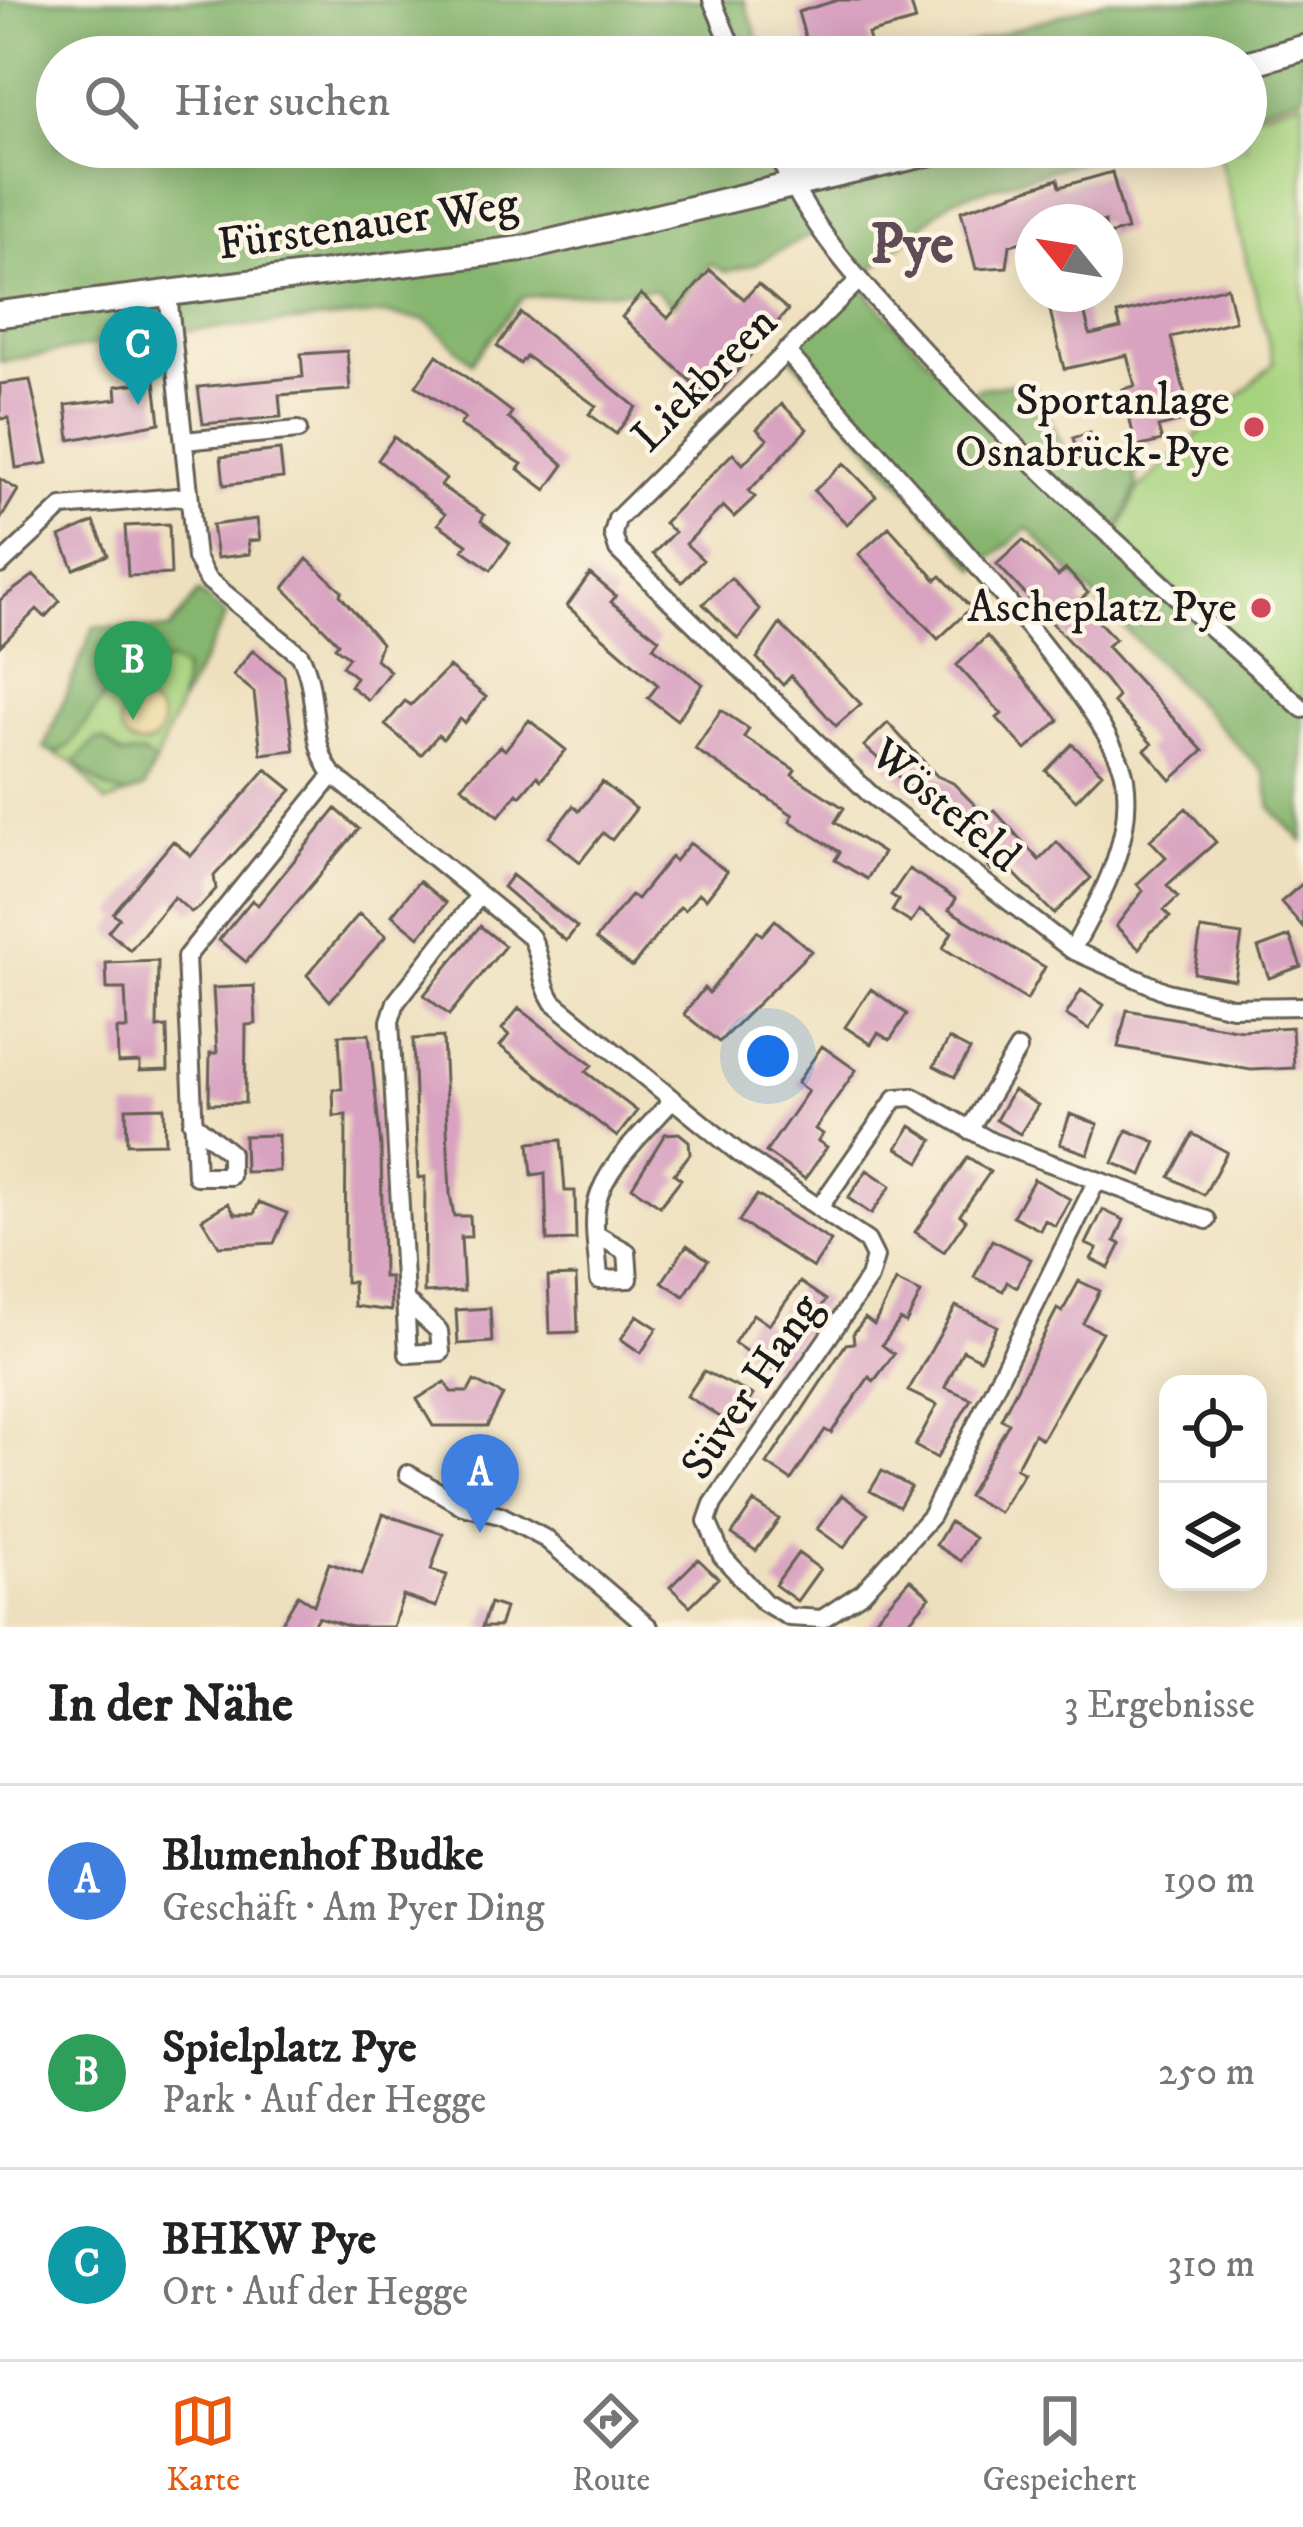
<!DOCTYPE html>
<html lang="de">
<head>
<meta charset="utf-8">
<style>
  :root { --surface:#fff; --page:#f6f6f6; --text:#222; --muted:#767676; --line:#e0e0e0; --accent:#ea580c }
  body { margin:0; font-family:"IM FELL DW Pica",serif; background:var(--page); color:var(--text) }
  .controls { position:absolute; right:36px; bottom:36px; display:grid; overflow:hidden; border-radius:24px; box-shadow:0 6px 30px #0003 }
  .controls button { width:108px; height:108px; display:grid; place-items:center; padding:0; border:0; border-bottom:3px solid var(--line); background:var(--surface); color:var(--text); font:60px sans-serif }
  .compass { position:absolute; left:1015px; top:204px; width:108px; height:108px; border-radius:50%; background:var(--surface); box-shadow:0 6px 30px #0003; rotate:300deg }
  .you { position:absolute; left:768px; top:1056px; width:42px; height:42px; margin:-30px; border:9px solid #fff; border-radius:50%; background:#1a73e8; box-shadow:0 0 0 18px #1a73e833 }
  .badge { display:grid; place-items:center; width:78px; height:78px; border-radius:50%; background:var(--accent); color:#fff; font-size:39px; font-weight:700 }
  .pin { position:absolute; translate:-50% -99px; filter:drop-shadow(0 3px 6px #0008) }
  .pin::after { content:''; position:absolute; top:63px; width:42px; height:36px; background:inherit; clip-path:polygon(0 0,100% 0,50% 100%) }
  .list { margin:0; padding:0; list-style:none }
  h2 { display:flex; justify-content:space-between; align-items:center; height:156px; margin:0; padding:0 48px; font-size:51px }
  h2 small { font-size:39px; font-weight:400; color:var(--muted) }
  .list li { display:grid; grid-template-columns:78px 1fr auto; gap:36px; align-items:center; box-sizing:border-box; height:192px; padding:0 48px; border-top:3px solid var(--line) }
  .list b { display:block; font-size:45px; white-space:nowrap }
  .list p { margin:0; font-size:39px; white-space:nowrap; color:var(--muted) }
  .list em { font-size:39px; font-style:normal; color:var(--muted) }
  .icon { flex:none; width:66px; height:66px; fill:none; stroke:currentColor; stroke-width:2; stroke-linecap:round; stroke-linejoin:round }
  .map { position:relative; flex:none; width:1303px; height:1627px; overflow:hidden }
  .search { position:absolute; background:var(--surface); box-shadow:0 6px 30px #0003; left:36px; right:36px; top:36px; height:132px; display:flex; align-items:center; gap:30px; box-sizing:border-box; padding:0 42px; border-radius:66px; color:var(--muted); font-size:45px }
  .sheet { height:732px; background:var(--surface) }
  nav { display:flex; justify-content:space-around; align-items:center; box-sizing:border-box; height:168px; border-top:3px solid var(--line); background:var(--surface); font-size:33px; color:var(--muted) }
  nav a { display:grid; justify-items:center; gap:6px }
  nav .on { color:var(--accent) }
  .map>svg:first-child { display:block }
  .green { fill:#a7d37f; stroke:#62784e; stroke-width:3 }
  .forest { fill:#85b56e; stroke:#506845; stroke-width:3 }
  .sand { fill:#eeda9e; stroke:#857b5d; stroke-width:3 }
  .building { fill:#d8a2c0 }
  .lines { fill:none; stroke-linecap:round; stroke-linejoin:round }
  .street-casing { stroke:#666155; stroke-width:22 }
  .secondary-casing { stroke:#666155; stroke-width:30 }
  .street { stroke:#fff; stroke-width:16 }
  .secondary { stroke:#fff; stroke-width:24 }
  .poi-dot { fill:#d1495b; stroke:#fcf5e5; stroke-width:4.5 }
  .labels { text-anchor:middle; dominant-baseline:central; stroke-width:9; stroke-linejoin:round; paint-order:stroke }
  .street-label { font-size:45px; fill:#1c1c1c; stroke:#fcf5e5 }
  .poi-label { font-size:45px; fill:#1c1c1c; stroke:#fcf5e5; text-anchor:end }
  .district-label { font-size:57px; font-weight:bold; fill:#5e4b55; stroke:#fcf5e5 }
</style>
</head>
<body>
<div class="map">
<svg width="1303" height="1627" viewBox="0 0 1303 1627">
  <rect width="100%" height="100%" fill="#fcf5e5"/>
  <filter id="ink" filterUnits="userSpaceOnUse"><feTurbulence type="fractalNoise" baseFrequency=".00833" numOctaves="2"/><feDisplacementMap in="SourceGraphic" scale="24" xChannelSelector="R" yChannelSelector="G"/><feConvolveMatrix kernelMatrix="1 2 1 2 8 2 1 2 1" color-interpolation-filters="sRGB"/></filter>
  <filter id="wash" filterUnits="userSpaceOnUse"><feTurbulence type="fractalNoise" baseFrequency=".004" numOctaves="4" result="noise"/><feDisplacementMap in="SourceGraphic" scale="48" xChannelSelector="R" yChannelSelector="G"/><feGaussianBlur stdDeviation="2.7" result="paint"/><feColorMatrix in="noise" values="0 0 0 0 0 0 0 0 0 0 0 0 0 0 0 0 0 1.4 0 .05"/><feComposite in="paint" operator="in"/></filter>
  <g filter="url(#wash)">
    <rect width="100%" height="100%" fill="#eee0be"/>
    <path class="green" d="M1303,100V703L1116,539L1138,490L1274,363L1217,147H1246V116Z
      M199,592L226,616L180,704L144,788L106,803L74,763L44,748L94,627L169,630Z"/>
    <path class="forest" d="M0,0H744L765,57H57V147H1128L953,199L857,282L963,397L981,388L1031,381L1073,466L1132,457L1137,486L1113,541L1303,709V842L1271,808L1265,774L1028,528L977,570L786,351L857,282L819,230L755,264L726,272L710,264L673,306L654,289L523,297L472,362L427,321L386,314L172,332L0,362Z
      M1107,0H1303V95L1246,112V57H929Z
      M199,592L226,616L180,704L184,669L169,661L141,674L128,661L131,642L113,652L111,688L69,746L57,753L44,748L94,627L169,630Z
      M96,740H104L122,755L143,754L155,763L144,788L126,795L107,789L74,763Z"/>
    <path class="sand" d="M120 724a21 21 0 1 1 42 0a21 21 0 1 1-42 0Z"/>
    <g id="blocks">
      <path class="building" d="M838,0H910L916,21L868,34L871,45L811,57L798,12Z
        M1112,172L1127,230L1105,236V222H1083L1082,217L1033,222V239L1010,245L1007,267L976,269L961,211L1058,179L1060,187Z
        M710,270L744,299L758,284L788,310L712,401L622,317L641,294L668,318Z
        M1227,287L1235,321L1171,337L1191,419L1158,427L1162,441L1136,447L1123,389L1135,386L1127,355L1064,369L1047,298L1080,294L1090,335L1121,328L1117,314Z
        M521,313L636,407L616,434L589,414L596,406L526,356L520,364L497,346Z
        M347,351L350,390L279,395L281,417L203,424L198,387L303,377L301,354Z
        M437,355L512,412L508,418L564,465L546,490L518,469L522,464L460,425L465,418L416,386Z
        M30,380L48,463L16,468L9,418L0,419V384Z
        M155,381L160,423L70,440L66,405L117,399L116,386Z
        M782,404L807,429L749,491L755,497L734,517L723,506L686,544L703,560L682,582L653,554L674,532L664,523L733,453L743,464L767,439L757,429Z
        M1090,433L1095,454L1078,459L1073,438Z
        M394,437L446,479L441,486L484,515L481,521L510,543L491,570L463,550L467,544L438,524L445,514L378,460Z
        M280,450L283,478L224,485L221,457Z
        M844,463L876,496L847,524L814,491Z
        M0,479L18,490L0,520Z
        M257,519L260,540L248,541L250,554L217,558L212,525Z
        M94,522L108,555L74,569L60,537Z
        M169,524L171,574L128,576L125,526Z
        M889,527L936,580L941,576L971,608L938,639L859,554Z
        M1023,540L1058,576L1066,569L1088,593L1079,601L1115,639L1107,646L1203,751L1171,780L1145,750L1152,744L1113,702L1118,697L1105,680L997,564Z
        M307,559L342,591L340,595L381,643L376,659L390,671L368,700L350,686L356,677L342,666L349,657L335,647L338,643L284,588Z
        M590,574L616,596L611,602L659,639L653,647L703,684L677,720L648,698L658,685L567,606Z
        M34,575L60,601L45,617L37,609L0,646V600Z
        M731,578L760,610L738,639L703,604Z
        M780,624L861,704L836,726L791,676L783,685L757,658Z
        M987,636L1059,720L1026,750L997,718L1002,714L957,665Z
        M253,650L284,676L294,750L261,754L254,692L233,675Z
        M449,667L486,697L465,723L460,719L443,739L438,735L421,755L385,725L405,701L411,705Z
        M721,710L749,729L744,737L795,770L792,775L844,808L835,822L883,853L867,879L835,860L840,852L790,821L793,815L695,749Z
        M529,720L566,750L541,780L537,776L520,796L517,793L499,816L461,786L500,746L505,750Z
        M888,723L937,776L953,783L987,817L994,810L1039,860L1057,842L1091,878L1054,914L1001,860L991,870L948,821L864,746Z
        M1072,744L1102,773L1076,800L1046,771Z
        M266,769L292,790L214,876L216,889L200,907L191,912L174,897L130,950L108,931L119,918L113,913L173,841L191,856Z
        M602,782L636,809L612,840L603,833L580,862L549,837L573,806L579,811Z
        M1186,808L1216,842L1167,885L1178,897L1164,910L1170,917L1150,932L1139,949L1116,926L1143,891L1137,884L1166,857L1150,840Z
        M336,809L359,829L246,962L219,940L252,900L258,905Z
        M690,843L727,872L706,899L699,893L685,910L680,907L632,967L596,939L631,895L637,899L671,857L675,861Z
        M909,869L956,899L949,910L1045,967L1027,1000L943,948L952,932L919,910L911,923L892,911L899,900L891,895Z
        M512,875L577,927L566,941L503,887Z
        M419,881L446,903L419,937L392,915Z
        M1303,883V927L1281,902Z
        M359,914L386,936L330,1001L307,975Z
        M775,920L811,951L719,1042L684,1014L704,988L709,993L757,931L762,935Z
        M480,926L505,946L449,1015L424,995Z
        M1201,929L1242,935L1235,980L1194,973Z
        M1290,936L1301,966L1269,978L1258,948Z
        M158,961L157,1028L167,1027L168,1070L140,1071V1062L118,1063L117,1029H127L125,989H107L106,963Z
        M254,986L256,1024L246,1025L245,1103L209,1104L210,1053H217L213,988Z
        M871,989L907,1014L890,1040L878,1033L871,1044L845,1027Z
        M1081,990L1104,1005L1089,1029L1066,1015Z
        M519,1008L592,1065L586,1072L637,1111L617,1137L500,1046L509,1035L502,1029Z
        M1127,1010L1241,1030L1292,1027L1294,1068L1251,1070L1118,1047Z
        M369,1034L381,1147L383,1277H390L391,1311L354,1306L353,1282H345L346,1115L334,1116L333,1089H342L339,1035Z
        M443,1037L450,1194L454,1216H470L471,1237H461L464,1291L424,1293L425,1177L418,1178L413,1039Z
        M949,1039L970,1050L955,1077L934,1066Z
        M822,1046L856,1070L815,1129L823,1134L818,1141L827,1147L805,1179L766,1152L808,1091L797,1083Z
        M1013,1090L1038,1105L1020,1134L996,1120Z
        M164,1107L165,1143L127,1144L126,1108Z
        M1070,1114L1098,1124L1088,1154L1060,1144Z
        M911,1126L933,1140L920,1162L897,1148Z
        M1127,1130L1156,1142L1142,1175L1113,1163Z
        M679,1133L689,1141L690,1154L674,1174L681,1179L660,1206L632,1187L665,1134Z
        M1193,1134L1227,1152L1204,1195L1170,1177Z
        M278,1135L279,1171L245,1172L244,1136Z
        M561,1140L565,1191H575L576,1240L547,1241L545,1173L532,1175L529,1143Z
        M968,1157L990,1172L960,1215L966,1220L944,1252L915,1232Z
        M867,1170L891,1186L871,1214L848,1198Z
        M1034,1179L1070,1199L1055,1226L1045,1220L1040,1230L1013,1216Z
        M757,1195L831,1241L813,1268L739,1221Z
        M259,1202L287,1213L274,1243L219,1246L202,1219L228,1203L235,1214H254Z
        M1103,1210L1124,1220L1115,1241L1121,1244L1109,1268L1091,1259L1097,1249L1086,1244Z
        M992,1240L1031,1259L1017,1287L1007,1282L1003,1291L974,1277Z
        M687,1245L708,1260L684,1296L662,1282Z
        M576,1276L578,1332L550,1333L548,1277Z
        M896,1281L921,1293L906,1323L900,1320L882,1345L894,1354L874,1381L869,1377L831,1433L825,1430L791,1480L767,1464L846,1344L854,1343L853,1334L865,1318L874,1325Z
        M1079,1281L1100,1291L1083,1323L1102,1332L1042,1439L1034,1434L1016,1468L1024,1472L999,1512L968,1496L1009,1423L1001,1419L1057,1309L1062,1312Z
        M800,1282L826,1300L777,1372L734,1343L753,1314L769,1325Z
        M956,1306L997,1326L980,1359L963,1350L945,1387L971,1399L937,1458L915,1446L937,1405L908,1391Z
        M490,1308L492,1342L458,1344L456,1310Z
        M637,1315L657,1328L641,1353L621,1339Z
        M704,1371L753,1395L733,1425L687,1396Z
        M474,1381L503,1395L487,1426H433L417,1399L445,1382L451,1392H468Z
        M882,1471L911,1487L899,1507L870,1491Z
        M842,1495L868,1514L844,1548L817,1529Z
        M754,1502L779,1519L756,1551L732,1534Z
        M383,1514L443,1534L431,1570L447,1575L436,1607L403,1596L393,1627H351L318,1617L312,1627H279L298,1595L314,1605L329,1563L362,1574Z
        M950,1522L975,1538L961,1561L936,1545Z
        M798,1553L820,1569L797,1601L775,1585Z
        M698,1559L718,1578L690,1606L670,1587Z
        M910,1579L930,1597L904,1627H868Z
        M490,1603L505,1608L499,1627H482Z"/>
    </g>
  </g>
  <g filter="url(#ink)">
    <use href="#blocks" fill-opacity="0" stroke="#666155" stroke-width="3"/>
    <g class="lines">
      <defs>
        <path id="street" d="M712,0L736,57
          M774,147C808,226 860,283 918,345C1038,475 1170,592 1303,709
          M857,282L617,519L613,534L618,550L870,794L1072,950L1167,992L1232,1007L1303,1006
          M168,294L196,558L207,579L300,655C321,694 306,739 333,775L531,937C544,960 539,980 553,1002L740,1154L819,1208
          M786,351C850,425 1115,702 1125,779C1134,841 1101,897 1072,950
          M184,441L298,430
          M0,565L62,507L189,496
          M192,1122L230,1153V1176H196L186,957L333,775
          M969,1130L1018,1049
          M1096,1182L931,1516L863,1592L822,1619L789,1617L764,1602L722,1556L707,1521L713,1504L869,1278L875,1257L867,1241L819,1208L896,1098L913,1097L992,1142L1207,1220
          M597,1235L627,1252L629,1279L599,1280C598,1256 592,1226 597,1202C606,1164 649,1128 673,1099
          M406,1301L439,1331L441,1352L408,1354L390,1021L396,1002L479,896
          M408,1474L463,1506L500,1515L546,1539L649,1627"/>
        <path id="secondary" d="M1246,64L1303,48
          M0,314L521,249L954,147"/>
      </defs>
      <use href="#street" class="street-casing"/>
      <use href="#secondary" class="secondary-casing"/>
      <use href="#street" class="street"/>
      <use href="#secondary" class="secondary"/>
    </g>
  </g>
  <g class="poi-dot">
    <circle cx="1254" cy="427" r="12"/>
    <circle cx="1261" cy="608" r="12"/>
  </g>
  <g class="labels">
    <g class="street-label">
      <text transform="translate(368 225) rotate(-8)">Fürstenauer Weg</text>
      <text transform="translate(705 380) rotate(-45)">Liekbreen</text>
      <text transform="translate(945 806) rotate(40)">Wöstefeld</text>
      <text transform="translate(752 1387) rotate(-56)">Süver Hang</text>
    </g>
    <g class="poi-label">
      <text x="1230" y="401">Sportanlage<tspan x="1230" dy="52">Osnabrück-Pye</tspan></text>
      <text x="1237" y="608">Ascheplatz Pye</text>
    </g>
    <g class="district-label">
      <text x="912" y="245">Pye</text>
    </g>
  </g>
</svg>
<div class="controls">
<button><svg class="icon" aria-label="locate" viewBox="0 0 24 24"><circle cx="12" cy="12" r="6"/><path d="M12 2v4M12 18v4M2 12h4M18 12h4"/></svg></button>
<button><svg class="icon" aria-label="layers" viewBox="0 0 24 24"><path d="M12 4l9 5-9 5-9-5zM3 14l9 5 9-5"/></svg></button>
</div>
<svg class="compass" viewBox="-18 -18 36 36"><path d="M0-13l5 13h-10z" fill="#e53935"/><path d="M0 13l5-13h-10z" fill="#767676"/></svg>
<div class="you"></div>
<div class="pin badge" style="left:480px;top:1533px;background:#3f7fe0">A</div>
<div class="pin badge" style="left:133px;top:720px;background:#2e9e5b">B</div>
<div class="pin badge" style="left:138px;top:405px;background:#0f9aa8">C</div>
<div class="search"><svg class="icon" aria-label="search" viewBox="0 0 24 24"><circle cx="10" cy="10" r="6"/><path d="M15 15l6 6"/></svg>Hier suchen</div>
</div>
<section class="sheet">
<h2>In der Nähe<small>3 Ergebnisse</small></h2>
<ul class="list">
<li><span class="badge" style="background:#3f7fe0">A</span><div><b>Blumenhof Budke</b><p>Geschäft · Am Pyer Ding</p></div><em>190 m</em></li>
<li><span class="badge" style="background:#2e9e5b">B</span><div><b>Spielplatz Pye</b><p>Park · Auf der Hegge</p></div><em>250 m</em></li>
<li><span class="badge" style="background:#0f9aa8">C</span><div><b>BHKW Pye</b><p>Ort · Auf der Hegge</p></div><em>310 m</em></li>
</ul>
</section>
<nav>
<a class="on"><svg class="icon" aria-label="map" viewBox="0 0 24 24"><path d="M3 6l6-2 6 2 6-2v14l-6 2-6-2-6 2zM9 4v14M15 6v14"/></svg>Karte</a>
<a><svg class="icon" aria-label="directions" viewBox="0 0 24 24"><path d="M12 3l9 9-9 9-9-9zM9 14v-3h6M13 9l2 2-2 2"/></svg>Route</a>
<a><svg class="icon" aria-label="saved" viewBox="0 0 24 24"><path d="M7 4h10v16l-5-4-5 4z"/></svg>Gespeichert</a>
</nav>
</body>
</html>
